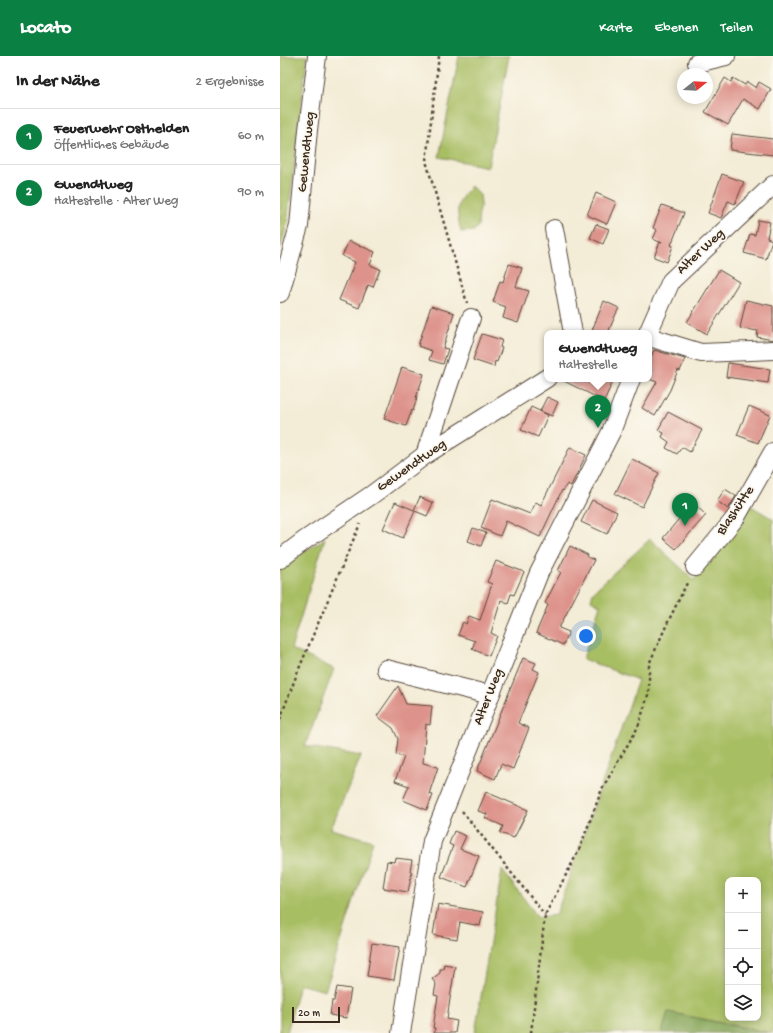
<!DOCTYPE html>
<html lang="de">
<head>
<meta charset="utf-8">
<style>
  :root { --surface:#fff; --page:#f2f2f2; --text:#222; --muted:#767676; --line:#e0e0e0; --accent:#0b8043 }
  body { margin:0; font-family:"Gochi Hand",sans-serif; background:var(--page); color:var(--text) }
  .controls { position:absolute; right:12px; bottom:12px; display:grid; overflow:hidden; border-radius:8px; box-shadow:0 2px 10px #0003 }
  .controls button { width:36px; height:36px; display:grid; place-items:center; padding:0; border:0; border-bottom:1px solid var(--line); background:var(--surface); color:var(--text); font:20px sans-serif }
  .compass { position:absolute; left:397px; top:12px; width:36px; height:36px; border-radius:50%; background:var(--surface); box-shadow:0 2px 10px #0003; rotate:72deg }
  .scale { position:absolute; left:12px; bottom:10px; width:48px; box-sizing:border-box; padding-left:4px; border:2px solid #3b2a1e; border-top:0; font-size:11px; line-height:14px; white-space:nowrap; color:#3b2a1e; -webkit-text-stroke:3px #fbf7ec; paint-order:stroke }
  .you { position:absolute; left:306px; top:580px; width:14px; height:14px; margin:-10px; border:3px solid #fff; border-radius:50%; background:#1a73e8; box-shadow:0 0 0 6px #1a73e833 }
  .badge { display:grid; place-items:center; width:26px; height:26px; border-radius:50%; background:var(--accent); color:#fff; font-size:13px; font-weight:700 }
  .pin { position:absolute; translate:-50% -33px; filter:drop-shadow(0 1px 2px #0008) }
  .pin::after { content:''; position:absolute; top:21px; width:14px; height:12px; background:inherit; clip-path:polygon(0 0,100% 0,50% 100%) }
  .popup { position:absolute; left:264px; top:274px; width:108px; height:52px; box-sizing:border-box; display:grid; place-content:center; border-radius:8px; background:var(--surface); filter:drop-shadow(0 1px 3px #0005); font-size:13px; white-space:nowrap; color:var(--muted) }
  .popup b { font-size:15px; color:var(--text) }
  .popup::after { content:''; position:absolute; left:50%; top:100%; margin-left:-8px; border:8px solid transparent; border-top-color:var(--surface) }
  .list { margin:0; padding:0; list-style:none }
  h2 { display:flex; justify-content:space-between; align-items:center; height:52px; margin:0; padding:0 16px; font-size:17px }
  h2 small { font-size:13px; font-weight:400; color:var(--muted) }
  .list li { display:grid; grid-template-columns:26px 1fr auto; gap:12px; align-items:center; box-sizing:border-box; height:56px; padding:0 16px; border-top:1px solid var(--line) }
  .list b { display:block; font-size:15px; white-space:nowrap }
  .list p { margin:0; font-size:13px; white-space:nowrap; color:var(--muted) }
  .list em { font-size:13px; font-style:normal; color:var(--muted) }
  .icon { flex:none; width:22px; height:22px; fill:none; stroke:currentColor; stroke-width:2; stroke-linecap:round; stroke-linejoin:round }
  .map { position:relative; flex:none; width:493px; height:977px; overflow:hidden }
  header { display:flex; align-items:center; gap:24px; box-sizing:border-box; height:56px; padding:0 20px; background:var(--accent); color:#fff }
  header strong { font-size:19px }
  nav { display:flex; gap:22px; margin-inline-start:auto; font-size:14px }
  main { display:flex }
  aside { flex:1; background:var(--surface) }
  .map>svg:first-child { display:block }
  .green { fill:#a8be63; stroke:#727440; fill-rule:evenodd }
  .forest { fill:#86a559; stroke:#60683c }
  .building { fill:#dd938b }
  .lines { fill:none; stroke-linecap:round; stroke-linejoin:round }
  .minor-casing { stroke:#57473a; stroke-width:20 }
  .path { stroke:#57473a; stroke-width:2.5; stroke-dasharray:3 3; stroke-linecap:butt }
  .minor { stroke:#fff; stroke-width:18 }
  .labels { text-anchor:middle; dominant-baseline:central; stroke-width:3.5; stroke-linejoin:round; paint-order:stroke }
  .street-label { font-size:14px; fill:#3b2a1e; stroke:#fbf7ec }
</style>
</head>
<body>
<header>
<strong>Locato</strong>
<nav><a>Karte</a><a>Ebenen</a><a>Teilen</a></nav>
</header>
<main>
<aside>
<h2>In der Nähe<small>2 Ergebnisse</small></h2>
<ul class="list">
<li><span class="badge">1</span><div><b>Feuerwehr Osthelden</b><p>Öffentliches Gebäude</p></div><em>60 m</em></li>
<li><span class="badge">2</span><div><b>Gwendtweg</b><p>Haltestelle · Alter Weg</p></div><em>90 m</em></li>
</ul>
</aside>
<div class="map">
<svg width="493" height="977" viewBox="0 0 493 977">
  <rect width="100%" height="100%" fill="#fbf7ec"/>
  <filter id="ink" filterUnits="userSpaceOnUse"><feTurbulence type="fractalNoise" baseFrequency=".025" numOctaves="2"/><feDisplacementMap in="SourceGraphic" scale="8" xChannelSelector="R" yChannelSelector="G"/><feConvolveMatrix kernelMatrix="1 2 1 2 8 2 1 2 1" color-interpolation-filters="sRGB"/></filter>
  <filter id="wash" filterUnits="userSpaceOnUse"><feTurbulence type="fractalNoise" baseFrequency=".012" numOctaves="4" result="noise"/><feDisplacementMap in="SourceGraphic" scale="16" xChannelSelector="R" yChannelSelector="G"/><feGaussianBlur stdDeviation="0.9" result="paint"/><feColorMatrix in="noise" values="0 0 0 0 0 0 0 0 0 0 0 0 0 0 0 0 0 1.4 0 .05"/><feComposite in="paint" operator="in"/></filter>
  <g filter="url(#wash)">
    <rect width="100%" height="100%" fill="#f3ecd6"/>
    <path class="green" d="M0,0H27L7,169L0,193Z
      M179,0H229L208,111L159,101Z
      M191,130L200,139L201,149L199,156L198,170L194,175L181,176C176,153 175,148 191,130Z
      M471,450L493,463V977L388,956L382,977H195L222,814L258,861L276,859L358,624L303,603L320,549L311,544L313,536L370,483L414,524ZM448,824H478V962H448Z
      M45,482L11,593L54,613L25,690L81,700L51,773L93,785L45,935L19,928L7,977H0V512Z"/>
    <path class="forest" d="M388,956L488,977H382Z"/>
    <g id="blocks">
      <path class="building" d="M445,22L451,26L453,22L465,29L467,26L476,32L479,26L491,33L480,53L463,43L448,69L425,56Z
        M452,78L493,83V99L450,94Z
        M442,118L464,126L455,148L448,145L441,162L428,157Z
        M316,137L336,146L327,168L307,159Z
        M382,149L404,157L391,189L393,190L387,206L374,201L380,186L382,187L373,183L377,174L373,172Z
        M478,164L490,166L487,182L492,184L486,203L464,197L470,178L475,179Z
        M316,168L329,173L323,188L310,182Z
        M69,185L95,196L90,209L100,213L93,231L88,229L79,252L59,244L75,206L62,200Z
        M229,208L242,212L236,231L249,235L238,267L223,262L226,251L213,246L220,225L223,226Z
        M439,214L459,226L427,278L407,266Z
        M466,244L493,250V284L477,281L478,275L460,272Z
        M324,245L339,252L335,260L328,277H311Z
        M151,250L174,257L163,292L168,293L163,308L149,304L152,295L138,290Z
        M202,278L222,284L220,291L222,292L217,306L215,305L214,311L193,304Z
        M374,294L405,303L400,315L398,314L390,334L375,360L362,352L377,326L369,323V305Z
        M448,307L490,313L488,327L446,321Z
        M122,311L144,318L136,342H137L133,355L132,354L126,370L104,363Z
        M280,323H334L324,345Z
        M267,341L278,346L272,360L260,355Z
        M469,350L490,359L478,387L457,379Z
        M251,351L268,359L258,381L241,374Z
        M388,356L422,374L410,396L402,391L397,398L386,392L389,386L382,381L384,377L378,374Z
        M290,391L306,399L291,430L287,428L283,435L282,434L260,481L226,465L220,480L201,472L212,443L250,458L256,446L261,449Z
        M352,403L379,417L362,451L335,438Z
        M445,433L456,440L448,453L437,445Z
        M140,441L153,447L147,460L135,455L123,482L103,473L115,446L134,454Z
        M312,444L337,456L327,478L301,466Z
        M411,445L426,459L396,493L383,482L403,458L401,456Z
        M193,472L206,477L201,490L188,485Z
        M290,490L308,499L307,501L314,504L279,572L289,576L283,589L256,577L268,549L265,547L281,516L278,515Z
        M216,505L244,516L234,539L231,538L228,547L221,544L211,577L217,580L209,600L192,593L195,585L178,579L183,566L186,568L189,560L200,564L212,528L207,526Z
        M243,602L256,607L253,613L259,616L238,667L249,672L233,713L221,708L215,723L197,715Z
        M118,630L126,648L152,650L150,669L146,668L143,707L158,711L149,738L153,739L147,754L123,744L129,730L115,725L124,701L116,699L118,683L113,672L97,660Z
        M206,736L248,754L234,782L220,777L223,770L205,762L207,758L198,755Z
        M174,775L186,780L180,793L199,800L187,831L161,821L173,790L169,788Z
        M115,802L132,804L130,815L132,816L128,836L103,832L107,805L114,806Z
        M158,848L203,856L200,870L180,866L177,883L153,879Z
        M92,887L120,891L114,924L87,920Z
        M164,908L175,910L167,963L177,965L175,977H154L155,972H153L158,940L154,939L156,928L152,923L160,917V913H163Z
        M57,931L71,933L66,962L50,959L52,945H54Z"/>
    </g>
  </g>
  <g filter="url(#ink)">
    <use href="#blocks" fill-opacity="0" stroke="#57473a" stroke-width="1"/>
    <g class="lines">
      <defs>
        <path id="minor" d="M417,7L446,0
          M274,173L293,277
          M0,237L19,170L28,74L37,0
          M368,277L391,225L493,129
          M369,281L421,297L493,294
          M145,399L191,262
          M0,503L25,484L93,438L145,399L267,322
          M415,511L456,461L493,396
          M106,613L210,639
          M121,977L152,785L259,517L331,376L351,323"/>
      </defs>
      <use href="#minor" class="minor-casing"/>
      <path class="path" d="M159,0L146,105L187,247
        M0,663L18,615L80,468
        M182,755L265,859
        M251,977L265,859L299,794L322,733L358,671L369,636V608L387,568L408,525"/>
      <use href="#minor" class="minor"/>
    </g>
  </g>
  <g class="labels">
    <g class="street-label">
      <text transform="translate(27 96) rotate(-84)">Gewendtweg</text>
      <text transform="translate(421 196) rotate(-43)">Alter Weg</text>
      <text transform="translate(132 410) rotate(-35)">Gewendtweg</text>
      <text transform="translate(456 455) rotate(-56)">Blashütte</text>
      <text transform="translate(209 641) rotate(-68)">Alter Weg</text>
    </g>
  </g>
</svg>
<div class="controls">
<button>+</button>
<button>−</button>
<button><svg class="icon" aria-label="locate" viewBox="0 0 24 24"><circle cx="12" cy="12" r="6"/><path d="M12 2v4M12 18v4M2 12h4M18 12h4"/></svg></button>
<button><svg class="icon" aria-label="layers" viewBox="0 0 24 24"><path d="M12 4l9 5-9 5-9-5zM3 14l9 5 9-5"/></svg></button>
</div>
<svg class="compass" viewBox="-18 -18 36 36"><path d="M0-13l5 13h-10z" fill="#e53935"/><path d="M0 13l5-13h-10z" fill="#767676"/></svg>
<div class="scale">20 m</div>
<div class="you"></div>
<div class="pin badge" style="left:405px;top:470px">1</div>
<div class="pin badge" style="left:318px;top:372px">2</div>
<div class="popup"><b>Gwendtweg</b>Haltestelle</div>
</div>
</main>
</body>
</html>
